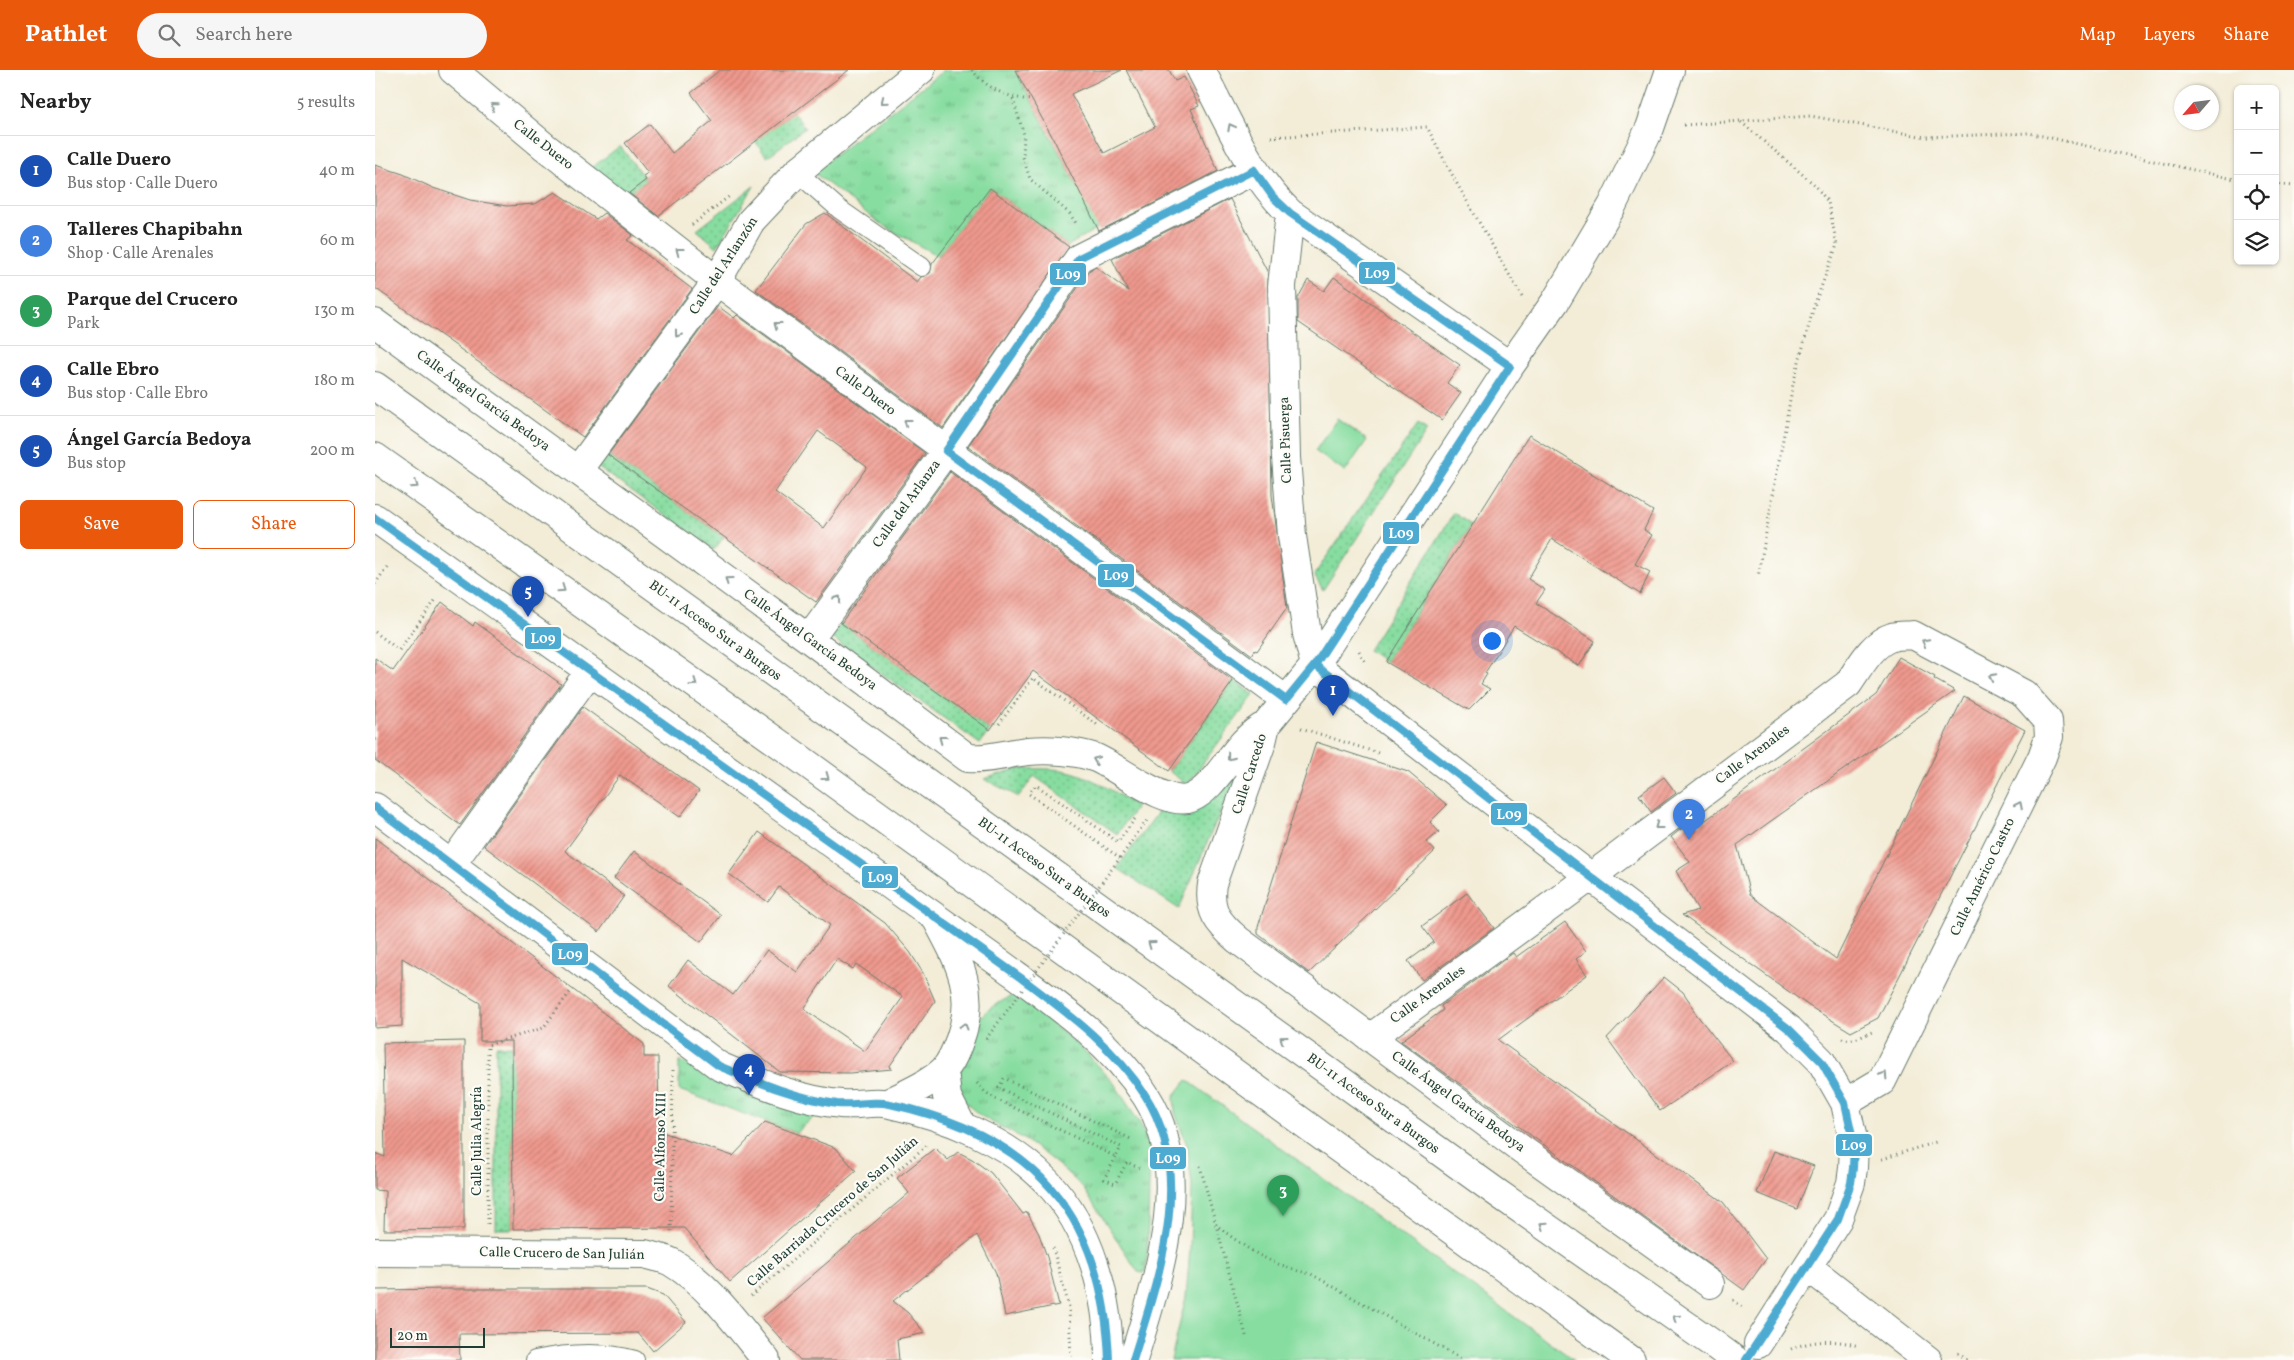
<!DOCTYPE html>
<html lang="en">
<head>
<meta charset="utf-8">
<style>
  :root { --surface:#fff; --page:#f6f6f6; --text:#222; --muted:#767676; --line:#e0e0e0; --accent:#ea580c }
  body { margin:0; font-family:Vollkorn,serif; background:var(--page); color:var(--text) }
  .controls { position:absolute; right:15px; top:15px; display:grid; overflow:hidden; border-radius:8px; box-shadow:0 1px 4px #0004 }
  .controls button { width:45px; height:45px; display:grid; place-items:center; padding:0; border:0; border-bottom:1px solid var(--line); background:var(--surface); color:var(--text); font:25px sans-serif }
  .compass { position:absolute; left:1799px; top:15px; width:45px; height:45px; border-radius:50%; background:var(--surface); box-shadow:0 1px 4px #0004; rotate:242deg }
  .scale { position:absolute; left:15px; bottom:12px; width:95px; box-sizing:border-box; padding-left:5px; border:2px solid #1f3d34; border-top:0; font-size:14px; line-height:18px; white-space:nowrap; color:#1f3d34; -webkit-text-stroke:4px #fdfcf7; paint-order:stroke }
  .you { position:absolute; left:1116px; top:570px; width:18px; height:18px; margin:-12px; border:4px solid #fff; border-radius:50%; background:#1a73e8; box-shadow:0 0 0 8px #1a73e833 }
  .badge { display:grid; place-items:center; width:32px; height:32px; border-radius:50%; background:var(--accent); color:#fff; font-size:16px; font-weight:700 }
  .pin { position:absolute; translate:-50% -41px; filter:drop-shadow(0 1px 2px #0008) }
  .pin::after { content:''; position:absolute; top:26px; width:18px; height:15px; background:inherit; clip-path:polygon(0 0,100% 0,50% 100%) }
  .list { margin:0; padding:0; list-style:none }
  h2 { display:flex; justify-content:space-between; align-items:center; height:65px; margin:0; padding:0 20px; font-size:21px }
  h2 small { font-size:16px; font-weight:400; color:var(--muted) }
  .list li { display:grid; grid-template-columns:32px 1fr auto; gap:15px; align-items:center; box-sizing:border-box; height:70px; padding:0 20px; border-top:1px solid var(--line) }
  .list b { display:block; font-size:19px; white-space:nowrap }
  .list p { margin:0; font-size:16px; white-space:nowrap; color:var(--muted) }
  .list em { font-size:16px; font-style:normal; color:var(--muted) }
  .actions { display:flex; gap:10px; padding:15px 20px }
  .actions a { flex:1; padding:11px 0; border:1px solid var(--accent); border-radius:8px; text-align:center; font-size:18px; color:var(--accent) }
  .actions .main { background:var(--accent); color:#fff }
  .icon { flex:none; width:28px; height:28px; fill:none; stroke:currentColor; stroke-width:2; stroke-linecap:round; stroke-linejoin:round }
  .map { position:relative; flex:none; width:1919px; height:1290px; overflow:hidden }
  header { display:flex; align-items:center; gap:30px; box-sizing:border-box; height:70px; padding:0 25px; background:var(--accent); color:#fff }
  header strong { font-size:24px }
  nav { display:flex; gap:28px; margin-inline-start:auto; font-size:18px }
  .search { width:350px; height:45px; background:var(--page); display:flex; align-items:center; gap:12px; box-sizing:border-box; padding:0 18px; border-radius:28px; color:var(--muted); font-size:19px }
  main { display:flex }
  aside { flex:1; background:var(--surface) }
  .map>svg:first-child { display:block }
  .grass { fill:url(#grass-tufts); stroke:#538d6a }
  .park { fill:#87dda0; stroke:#538d6a }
  .garden { fill:url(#garden-dots); stroke:#538d6a }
  .building { fill:url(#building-hatch); fill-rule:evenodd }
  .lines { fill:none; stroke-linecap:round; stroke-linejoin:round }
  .lane-casing { stroke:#697b6d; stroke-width:20 }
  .street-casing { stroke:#697b6d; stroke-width:30 }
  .highway-casing { stroke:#697b6d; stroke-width:30 }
  .path { stroke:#697b6d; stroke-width:3; stroke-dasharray:1 4; stroke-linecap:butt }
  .lane { stroke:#fff; stroke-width:18 }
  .street { stroke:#fff; stroke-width:28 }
  .highway { stroke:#fff; stroke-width:28 }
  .highway-bridge-casing { stroke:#697b6d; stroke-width:30; stroke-linecap:butt }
  .path-bridge { stroke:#697b6d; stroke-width:3; stroke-dasharray:1 4; stroke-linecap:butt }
  .highway-bridge { stroke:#fff; stroke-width:28 }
  .bus-1-casing { stroke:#fdfcf7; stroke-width:11 }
  .bus-1 { stroke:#4dabd2; stroke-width:8 }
  .oneway { stroke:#8f9e9a }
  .labels { text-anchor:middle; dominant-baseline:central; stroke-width:4.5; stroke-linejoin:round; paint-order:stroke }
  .street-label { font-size:14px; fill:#1f3d34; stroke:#fdfcf7 }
  .line-badge { stroke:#fdfcf7; stroke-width:2 }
  .badge-label { font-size:14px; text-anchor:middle; font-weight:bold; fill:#fff }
</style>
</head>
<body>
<header>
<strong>Pathlet</strong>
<div class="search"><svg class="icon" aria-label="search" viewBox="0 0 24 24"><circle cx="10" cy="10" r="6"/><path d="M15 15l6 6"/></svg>Search here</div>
<nav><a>Map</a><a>Layers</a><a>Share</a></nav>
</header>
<main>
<aside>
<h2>Nearby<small>5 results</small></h2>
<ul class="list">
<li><span class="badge" style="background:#1a4fb4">1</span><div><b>Calle Duero</b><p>Bus stop · Calle Duero</p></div><em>40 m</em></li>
<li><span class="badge" style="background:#3f7fe0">2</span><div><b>Talleres Chapibahn</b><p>Shop · Calle Arenales</p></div><em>60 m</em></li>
<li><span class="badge" style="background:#2e9e5b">3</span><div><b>Parque del Crucero</b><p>Park</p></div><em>130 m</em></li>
<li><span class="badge" style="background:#1a4fb4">4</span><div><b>Calle Ebro</b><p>Bus stop · Calle Ebro</p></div><em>180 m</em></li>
<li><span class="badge" style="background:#1a4fb4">5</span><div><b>Ángel García Bedoya</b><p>Bus stop</p></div><em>200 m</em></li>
</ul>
<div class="actions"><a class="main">Save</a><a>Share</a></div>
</aside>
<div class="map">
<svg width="1919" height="1290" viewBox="0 0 1919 1290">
  <defs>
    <pattern id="grass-tufts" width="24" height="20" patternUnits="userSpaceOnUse" patternTransform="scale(1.25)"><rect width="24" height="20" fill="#87dda0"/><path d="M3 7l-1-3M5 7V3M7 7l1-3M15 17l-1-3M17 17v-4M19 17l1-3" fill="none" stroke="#6eb483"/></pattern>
    <pattern id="garden-dots" width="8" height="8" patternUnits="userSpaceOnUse" patternTransform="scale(1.25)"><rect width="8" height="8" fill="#87dda0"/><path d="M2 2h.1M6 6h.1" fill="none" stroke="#6eb483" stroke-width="1.8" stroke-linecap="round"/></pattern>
    <pattern id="building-hatch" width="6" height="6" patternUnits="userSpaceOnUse" patternTransform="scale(1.25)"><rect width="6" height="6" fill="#f0998e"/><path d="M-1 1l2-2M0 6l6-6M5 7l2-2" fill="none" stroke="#c27e75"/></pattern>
  </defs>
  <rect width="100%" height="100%" fill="#fdfcf7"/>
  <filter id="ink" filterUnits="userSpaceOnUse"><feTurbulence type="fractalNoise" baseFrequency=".02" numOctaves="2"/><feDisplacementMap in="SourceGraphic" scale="10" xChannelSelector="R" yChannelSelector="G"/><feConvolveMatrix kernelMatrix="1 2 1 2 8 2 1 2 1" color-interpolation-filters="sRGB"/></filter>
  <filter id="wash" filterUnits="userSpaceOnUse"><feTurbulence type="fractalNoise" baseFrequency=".0096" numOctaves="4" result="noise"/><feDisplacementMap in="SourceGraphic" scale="20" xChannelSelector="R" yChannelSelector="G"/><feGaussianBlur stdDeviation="1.12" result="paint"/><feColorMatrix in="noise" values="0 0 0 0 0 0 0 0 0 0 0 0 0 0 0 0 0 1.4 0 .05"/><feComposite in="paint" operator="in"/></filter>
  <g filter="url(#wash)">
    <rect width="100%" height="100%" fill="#f3edd8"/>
    <path class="grass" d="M569,0H640L724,157L693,176L615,118L563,186L507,155L438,102Z
      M640,924L707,978L739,1013L765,1054L775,1074V1087L772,1186L771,1199L768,1203L763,1202L708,1118C693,1102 669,1083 651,1071C625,1054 600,1049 583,1022C583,1003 594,958 607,945C617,936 629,930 640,924Z
      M304,991L440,1046L421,1063L304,1020Z"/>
    <path class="park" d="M962,349L992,370L970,402L940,381Z
      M812,1010L1199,1290H796L811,1227L815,1178L817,1115L812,1075L800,1043L799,1026Z"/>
    <path class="garden" d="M418,42L430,58L392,87L380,71Z
      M245,76L271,110L250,126L214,100Z
      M379,116L342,177L322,160Z
      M1043,354L1052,360L948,520L939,505Z
      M230,383L349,467L339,480L221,396Z
      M1079,443L1096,455L1011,592L993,580Z
      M466,553L615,660L605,674L456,567Z
      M859,610L879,625L812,715L794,701Z
      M879,673L840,754L804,839L742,798L787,737Z
      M641,699C659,699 682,697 700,703C722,710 742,724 762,736L742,764L659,706L644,727L609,709Z
      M121,976H137L138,1159H121Z"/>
    <g id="blocks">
      <path class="building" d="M345,0H474L283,146L254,123L271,110L268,106L273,103L250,73L275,54L297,83L337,51L316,23Z
        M640,0H747L696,24L729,83L780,57L751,0H794L800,11L809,7L824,36L816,39L843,101L724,161L678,68Z
        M0,95L28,104L58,118L95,130L132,136L160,134L180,122L221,149L229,143L258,165L252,170L317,219L208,367L0,218Z
        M615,118L694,177L568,358L381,220L431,154L450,143L542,212L546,207L555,203L557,194Z
        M855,129L893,203L897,425L912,538L882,581L880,580L877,585L593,376L715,200L721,197L753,221L737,189Z
        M959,207L1085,295L1072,313L1086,323L1067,350L923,252V228L933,210L949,221Z
        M343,236L359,248L362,245L550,383L441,532L233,385ZM443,361L492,397L449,458L400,422Z
        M1154,365L1278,441L1269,460L1277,465L1260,494L1275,502L1265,524L1177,469L1153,509L1170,520L1161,533L1220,571L1204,596L1139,556L1110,603L1112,604L1106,614L1115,619L1094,640L1011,592Z
        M575,402L858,611L794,701L658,601L615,660L466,553Z
        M67,532L98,556L100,552L186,614L85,755L0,690V588L18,601Z
        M1524,587L1560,607L1559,609L1580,621L1362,775L1375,825L1461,889L1589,626L1650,660L1503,948L1476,962L1434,936L1307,845L1323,840L1301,801L1315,792L1296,767L1320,748L1324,755L1501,625Z
        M208,637L324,721L305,747L245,705L190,781L249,826L224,862L109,776Z
        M941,672L1033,702L1072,735L1055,752L1064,762L1052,772L1060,781L934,903L883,864V857Z
        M1289,707L1301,723L1276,742L1264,725Z
        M384,762L510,853L535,882L548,903L560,931L514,997L517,999L475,1003L405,1002L294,916L313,890L358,925L392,880L422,902L455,855L404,817L393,832L354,804ZM462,889L478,899L481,894L528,927L490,981L429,939Z
        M0,768L269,974V987H283L284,1061L358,1086L390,1052L461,1078L481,1101L355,1212L309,1158L138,1159L137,971H105V933L27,888V956L0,958Z
        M259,781L346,845L326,872L239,808Z
        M1092,823L1119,858L1047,910L1033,891L1059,872L1047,856Z
        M1190,852L1211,881L1201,889L1212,905L1123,970L1348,1132L1391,1189L1369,1220L1026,971L1068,940L1066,936L1138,883L1141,887Z
        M1289,907L1308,922L1319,938L1318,940L1358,991L1285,1041L1232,968Z
        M89,971V1159L9,1160L10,1121L0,1120V1083L10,1087L8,973Z
        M560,1078L573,1090L583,1082L597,1089L616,1103L648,1144L652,1142L664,1164L672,1187L684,1235L630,1246L621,1203L602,1165L518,1231L533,1243L550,1263L522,1269L524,1290H425L387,1248L534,1123L522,1108Z
        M1399,1081L1439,1096L1422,1139L1382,1123Z
        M74,1219H272L288,1225L311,1252L278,1281L263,1263L84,1264L85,1290H0V1220Z"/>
    </g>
  </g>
  <g filter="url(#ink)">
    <use href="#blocks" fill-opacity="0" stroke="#697b6d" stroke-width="1"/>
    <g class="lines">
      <defs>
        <path id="lane" d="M422,102L464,139L547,197
          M160,1290C193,1283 228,1281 260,1290"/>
        <path id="street" d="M78,0L170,77L342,211L911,630
          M826,0C852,49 874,104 915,143L1135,296
          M1295,0L1275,58L1237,136L1180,232L1135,296L940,595L891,655L887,672L837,814C833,841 843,853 863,870L1149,1081L1335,1214
          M915,143L907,216L911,387L917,466L932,564L940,595
          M0,253L434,569L593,688C614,690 633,683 653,681C674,679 701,681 721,688C744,698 792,738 816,728C843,717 859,671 891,655
          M203,400L342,211L376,151L422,102L546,0
          M0,448L626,894C678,932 735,970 771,1026C820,1102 782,1211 758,1290
          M434,569L571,381L704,188L879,100
          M940,595L1414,959L1446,991L1470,1033L1479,1074L1478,1098L1476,1113L1463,1149L1383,1274
          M0,737L344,996C383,1012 423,1030 466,1034C482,1036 500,1030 515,1034C571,1046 632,1070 672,1112C716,1158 734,1228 734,1290
          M76,795L214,602
          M995,968L1233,794L1473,614C1485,597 1497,573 1517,567C1523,565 1531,566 1538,565L1649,624L1673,651L1674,667L1667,687L1507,1011L1470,1033
          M569,1000L572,1027L587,1056
          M513,1033C532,1023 553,1015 569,1000C577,991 581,980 585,969C602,923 584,891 562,850
          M0,1182L270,1184C279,1187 289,1188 296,1192C335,1215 363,1256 391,1290
          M1433,1197L1553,1290"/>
        <path id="highway" d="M0,316L1121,1122L1341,1276
          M0,387L416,682L1256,1290"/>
      </defs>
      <use href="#lane" class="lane-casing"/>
      <use href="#street" class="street-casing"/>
      <use href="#highway" class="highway-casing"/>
      <path class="path" d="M597,0C612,19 633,28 657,30
        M638,29L649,65L648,87L655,109L695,144L702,155
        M1366,52L1440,115L1453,132L1462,175L1439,236L1418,314L1383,507
        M1309,55L1436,46L1550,67L1654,63L1863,110
        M896,67L1052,57L1081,112L1147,227
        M1900,114L1919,116
        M317,155L356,125
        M0,514L14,494
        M0,562L24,580L62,528
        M984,581L990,593
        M624,654L658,608L724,656
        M926,658L1003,683
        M745,788L772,750
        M739,796L745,788L654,724L661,715L743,772L762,746
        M1467,968C1477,972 1488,966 1497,962
        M602,1013L610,1022L621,1029L741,1087L746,1077L624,1018L629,1008L758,1070
        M741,1087L729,1109L740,1114L752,1092L764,1098
        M1507,1089L1561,1072
        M825,1096L872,1269
        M113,1154V975L168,958L195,922
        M840,1154C871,1179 897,1196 936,1204L1088,1290
        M296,1161L298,1000
        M678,1178L694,1237L696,1290
        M376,1226L552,1075
        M1358,1230L1369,1238
        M1416,1279C1436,1270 1462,1269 1483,1276
        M1583,1283L1592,1290"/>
      <use href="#lane" class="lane"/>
      <use href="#street" class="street"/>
      <use href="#highway" class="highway"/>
      <defs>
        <path id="highway-bridge" d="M1341,1276L1360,1290"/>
      </defs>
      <use href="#highway-bridge" class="highway-bridge-casing"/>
      <path class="path-bridge" d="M611,969L739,796"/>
      <use href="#highway-bridge" class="highway-bridge"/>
      <defs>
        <path id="bus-1" d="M879,100L898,127L915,143L1135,296
          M571,381L704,188L879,100
          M571,381L911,630
          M0,448L646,908C691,942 739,976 770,1025C821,1104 783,1209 758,1290
          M940,595L1414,959L1446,991L1470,1033L1479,1074L1478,1098L1476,1113L1463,1149L1371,1290
          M913,628L940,595L1135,296
          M0,737L344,996C383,1012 421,1028 462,1034C480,1036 498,1030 515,1034C658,1065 729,1143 734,1290"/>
      </defs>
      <use href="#bus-1" class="bus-1-casing"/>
      <use href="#bus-1" class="bus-1"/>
    </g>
    <defs><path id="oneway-chevron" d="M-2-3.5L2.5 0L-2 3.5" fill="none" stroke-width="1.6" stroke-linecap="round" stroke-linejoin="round" transform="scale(1.25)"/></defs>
    <g class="oneway">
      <use href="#oneway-chevron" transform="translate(509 31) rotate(141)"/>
      <use href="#oneway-chevron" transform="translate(119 36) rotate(-140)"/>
      <use href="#oneway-chevron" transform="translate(856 57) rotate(-118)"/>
      <use href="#oneway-chevron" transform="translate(304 181) rotate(-142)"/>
      <use href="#oneway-chevron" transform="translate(402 255) rotate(-143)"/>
      <use href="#oneway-chevron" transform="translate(303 264) rotate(126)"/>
      <use href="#oneway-chevron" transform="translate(532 352) rotate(-143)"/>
      <use href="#oneway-chevron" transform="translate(40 415) rotate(35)"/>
      <use href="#oneway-chevron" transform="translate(353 510) rotate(-144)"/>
      <use href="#oneway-chevron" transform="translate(187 519) rotate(35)"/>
      <use href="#oneway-chevron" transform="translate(463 529) rotate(-54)"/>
      <use href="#oneway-chevron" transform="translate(1550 572) rotate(-152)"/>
      <use href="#oneway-chevron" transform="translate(1617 607) rotate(-152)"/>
      <use href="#oneway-chevron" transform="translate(319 613) rotate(35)"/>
      <use href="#oneway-chevron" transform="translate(567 669) rotate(-143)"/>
      <use href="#oneway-chevron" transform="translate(855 687) rotate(129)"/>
      <use href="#oneway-chevron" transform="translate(721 690) rotate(-158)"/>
      <use href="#oneway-chevron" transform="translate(451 707) rotate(36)"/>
      <use href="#oneway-chevron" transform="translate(1644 735) rotate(-64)"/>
      <use href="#oneway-chevron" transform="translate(1283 756) rotate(143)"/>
      <use href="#oneway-chevron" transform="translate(776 874) rotate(-144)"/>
      <use href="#oneway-chevron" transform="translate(589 956) rotate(-75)"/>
      <use href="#oneway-chevron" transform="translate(908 969) rotate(-144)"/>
      <use href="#oneway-chevron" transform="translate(1509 1005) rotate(-58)"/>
      <use href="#oneway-chevron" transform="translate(1168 1155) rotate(-145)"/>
      <use href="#oneway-chevron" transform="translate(1301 1248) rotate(-145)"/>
    </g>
  </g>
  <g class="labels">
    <g class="street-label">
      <text transform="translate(168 75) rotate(38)">Calle Duero</text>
      <text transform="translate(349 196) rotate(-57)">Calle del Arlanzón</text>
      <text transform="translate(490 321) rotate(37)">Calle Duero</text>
      <text transform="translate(108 331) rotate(36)">Calle Ángel García Bedoya</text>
      <text transform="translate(911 370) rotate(-92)">Calle Pisuerga</text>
      <text transform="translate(532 434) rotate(-54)">Calle del Arlanza</text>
      <text transform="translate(340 561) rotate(36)">BU-11 Acceso Sur a Burgos</text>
      <text transform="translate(435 570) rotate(36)">Calle Ángel García Bedoya</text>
      <text transform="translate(1378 685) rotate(-37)">Calle Arenales</text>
      <text transform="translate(875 704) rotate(-72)">Calle Carcedo</text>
      <text transform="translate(669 798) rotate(36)">BU-11 Acceso Sur a Burgos</text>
      <text transform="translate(1608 807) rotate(-64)">Calle Américo Castro</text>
      <text transform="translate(1053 925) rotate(-36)">Calle Arenales</text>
      <text transform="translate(1083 1032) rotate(36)">Calle Ángel García Bedoya</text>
      <text transform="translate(998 1034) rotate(36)">BU-11 Acceso Sur a Burgos</text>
      <text transform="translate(102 1071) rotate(-90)">Calle Julia Alegría</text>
      <text transform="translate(286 1077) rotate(-89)">Calle Alfonso XIII</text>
      <text transform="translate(458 1142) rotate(-41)">Calle Barriada Crucero de San Julián</text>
      <text transform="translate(187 1184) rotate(1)">Calle Crucero de San Julián</text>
    </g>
  </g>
  <g class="line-badge">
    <rect x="983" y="191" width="38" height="24" rx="5" fill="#4dabd2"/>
    <rect x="674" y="192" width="38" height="24" rx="5" fill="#4dabd2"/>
    <rect x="1007" y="451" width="38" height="24" rx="5" fill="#4dabd2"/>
    <rect x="722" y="493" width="38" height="25" rx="5" fill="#4dabd2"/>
    <rect x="149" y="556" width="38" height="24" rx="5" fill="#4dabd2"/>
    <rect x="1115" y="732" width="38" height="24" rx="5" fill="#4dabd2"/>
    <rect x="486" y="795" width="38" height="24" rx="5" fill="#4dabd2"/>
    <rect x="176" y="872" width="38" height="24" rx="5" fill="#4dabd2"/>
    <rect x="1460" y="1063" width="38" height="24" rx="5" fill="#4dabd2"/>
    <rect x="774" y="1076" width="38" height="24" rx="5" fill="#4dabd2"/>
  </g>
  <g class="badge-label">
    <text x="1002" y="208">L09</text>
    <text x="693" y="209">L09</text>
    <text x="1026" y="468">L09</text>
    <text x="741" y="510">L09</text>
    <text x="168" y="573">L09</text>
    <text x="1134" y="749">L09</text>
    <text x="505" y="812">L09</text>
    <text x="195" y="889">L09</text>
    <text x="1479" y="1080">L09</text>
    <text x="793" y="1093">L09</text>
  </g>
</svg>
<div class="controls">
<button>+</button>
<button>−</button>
<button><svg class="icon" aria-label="locate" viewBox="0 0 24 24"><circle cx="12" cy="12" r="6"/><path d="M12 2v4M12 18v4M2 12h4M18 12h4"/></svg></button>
<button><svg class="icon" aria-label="layers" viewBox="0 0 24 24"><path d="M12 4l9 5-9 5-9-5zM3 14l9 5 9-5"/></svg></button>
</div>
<svg class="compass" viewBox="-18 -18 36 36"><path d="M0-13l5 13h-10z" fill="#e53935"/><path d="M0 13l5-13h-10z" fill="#767676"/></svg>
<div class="scale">20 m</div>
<div class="you"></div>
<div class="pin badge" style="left:958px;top:646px;background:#1a4fb4">1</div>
<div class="pin badge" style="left:1314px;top:770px;background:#3f7fe0">2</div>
<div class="pin badge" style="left:908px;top:1146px;background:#2e9e5b">3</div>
<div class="pin badge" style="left:374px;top:1025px;background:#1a4fb4">4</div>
<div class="pin badge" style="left:153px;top:547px;background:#1a4fb4">5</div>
</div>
</main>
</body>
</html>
